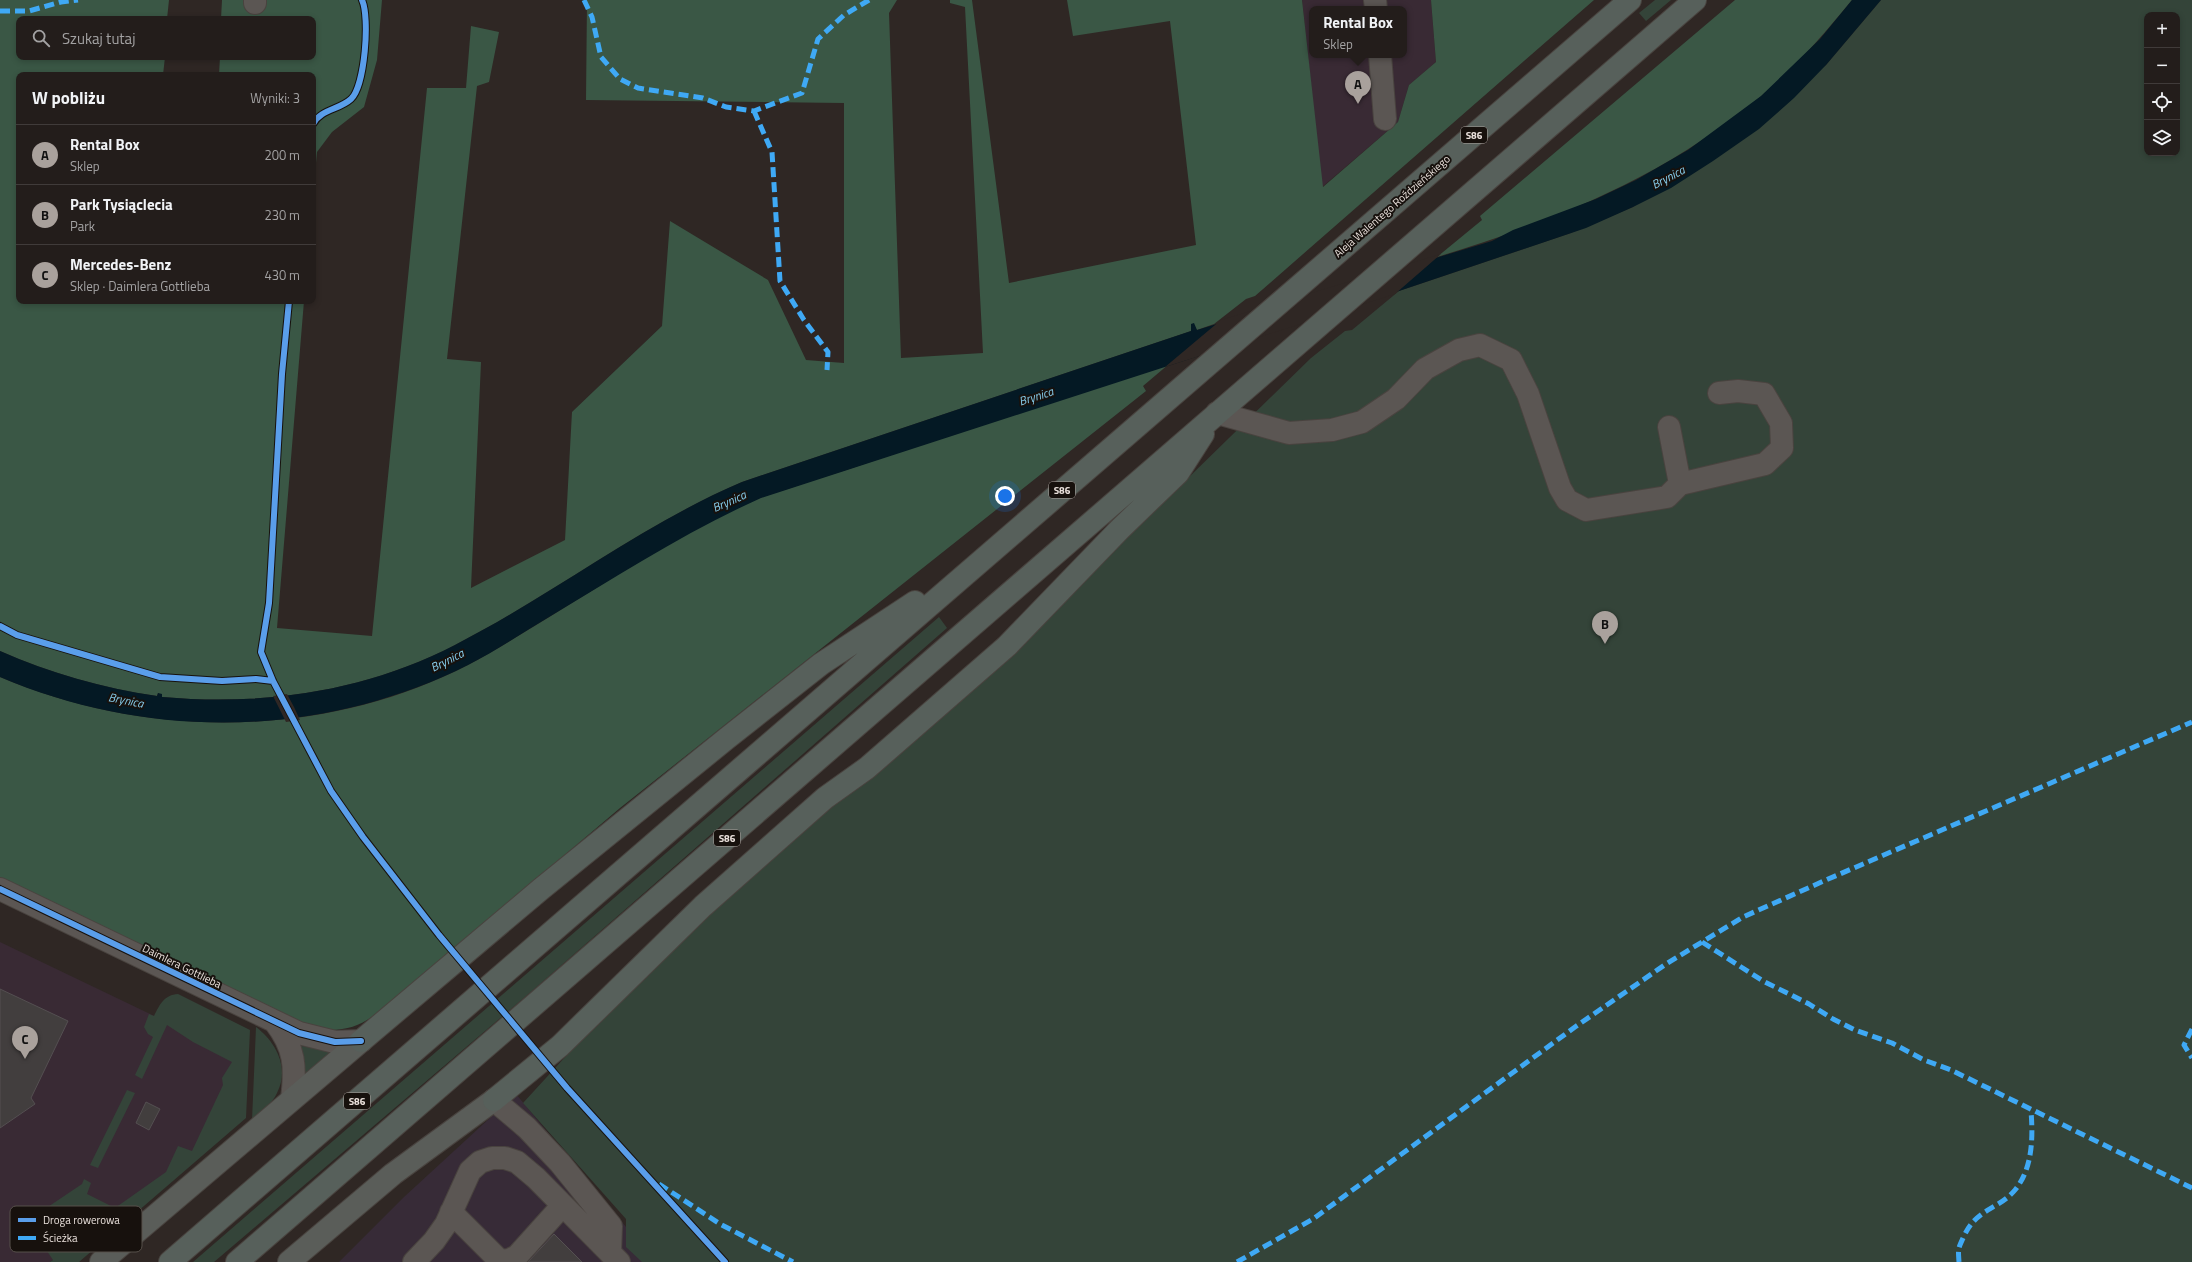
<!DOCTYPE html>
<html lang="pl">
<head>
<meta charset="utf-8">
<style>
  :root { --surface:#231d1b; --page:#2b2624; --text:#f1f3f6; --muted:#a3a2a3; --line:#403b3a; --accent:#a9a19c }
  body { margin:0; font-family:"Titillium Web",sans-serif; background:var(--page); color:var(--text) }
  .controls { position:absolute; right:12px; top:12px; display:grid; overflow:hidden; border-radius:8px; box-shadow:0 2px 6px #0003 }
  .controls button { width:36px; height:36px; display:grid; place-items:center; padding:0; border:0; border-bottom:1px solid var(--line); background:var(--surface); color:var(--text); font:20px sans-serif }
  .you { position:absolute; left:1005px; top:496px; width:14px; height:14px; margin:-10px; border:3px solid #fff; border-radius:50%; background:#1a73e8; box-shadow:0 0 0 6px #1a73e833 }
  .badge { display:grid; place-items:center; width:26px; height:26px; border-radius:50%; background:var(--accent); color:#111; font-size:13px; font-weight:700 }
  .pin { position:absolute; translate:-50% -33px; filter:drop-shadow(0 1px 2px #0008) }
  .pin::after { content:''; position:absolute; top:21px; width:14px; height:12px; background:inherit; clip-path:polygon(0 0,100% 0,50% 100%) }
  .popup { position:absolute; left:1309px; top:6px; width:98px; height:52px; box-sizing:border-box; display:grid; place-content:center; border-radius:8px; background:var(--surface); filter:drop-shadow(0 1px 3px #0005); font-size:13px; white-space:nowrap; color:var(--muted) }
  .popup b { font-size:15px; color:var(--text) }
  .popup::after { content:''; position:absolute; left:50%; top:100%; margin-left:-8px; border:8px solid transparent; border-top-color:var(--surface) }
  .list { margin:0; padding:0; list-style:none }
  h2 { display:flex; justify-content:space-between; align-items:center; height:52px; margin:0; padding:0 16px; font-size:17px }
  h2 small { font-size:13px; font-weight:400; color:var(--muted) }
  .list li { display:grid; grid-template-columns:26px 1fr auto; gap:12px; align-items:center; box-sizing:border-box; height:60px; padding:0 16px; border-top:1px solid var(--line) }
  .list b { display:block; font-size:15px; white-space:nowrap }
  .list p { margin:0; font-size:13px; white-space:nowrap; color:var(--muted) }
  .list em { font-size:13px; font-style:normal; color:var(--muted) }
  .icon { flex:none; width:22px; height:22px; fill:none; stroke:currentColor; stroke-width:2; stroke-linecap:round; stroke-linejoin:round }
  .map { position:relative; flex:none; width:2192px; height:1262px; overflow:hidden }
  .search { position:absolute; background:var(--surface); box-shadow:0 2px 6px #0003; left:16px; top:16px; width:300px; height:44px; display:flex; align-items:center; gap:10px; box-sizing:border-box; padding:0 14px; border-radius:8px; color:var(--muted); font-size:15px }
  .panel { position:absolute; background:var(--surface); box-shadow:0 2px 6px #0003; left:16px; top:72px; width:300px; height:232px; border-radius:8px }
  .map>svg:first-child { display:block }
  .commercial { fill:#392a34; fill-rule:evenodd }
  .industrial { fill:#372b37 }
  .green { fill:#344439; fill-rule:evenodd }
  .forest { fill:#3a5745 }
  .water { fill:#041924 }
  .pier { fill:#2f2724 }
  .building { fill:#423e3e; stroke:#544f51 }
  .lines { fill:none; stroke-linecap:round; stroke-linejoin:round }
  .minor-casing { stroke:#49433f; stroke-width:24 }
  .major-casing { stroke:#49433f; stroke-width:24 }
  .highway-casing { stroke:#49433f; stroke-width:24 }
  .minor { stroke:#5b5653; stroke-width:22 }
  .major { stroke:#5a5d59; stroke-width:22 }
  .highway { stroke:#57605b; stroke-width:22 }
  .quiet { stroke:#3fa9f5; stroke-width:5; stroke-dasharray:10 5; stroke-linecap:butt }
  .cycleway-casing { stroke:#17110d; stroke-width:8 }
  .cycleway { stroke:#5a9eea; stroke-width:6 }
  .labels { text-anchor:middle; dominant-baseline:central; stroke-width:4; stroke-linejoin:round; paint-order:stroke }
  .shield { fill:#17110d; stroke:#aba39f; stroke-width:1 }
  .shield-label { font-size:10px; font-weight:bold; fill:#ebe2dd }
  .street-label { font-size:11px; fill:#ebe2dd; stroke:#17110d }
  .water-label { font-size:12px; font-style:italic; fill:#87ceed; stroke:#17110d }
  .key { fill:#17110d; stroke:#57504b; stroke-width:1 }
  .key-label { font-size:11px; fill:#ebe2dd }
</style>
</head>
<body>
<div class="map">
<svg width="2192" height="1262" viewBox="0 0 2192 1262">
  <rect width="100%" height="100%" fill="#2f2724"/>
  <path class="commercial" d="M1302,0H1431L1436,62L1409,85L1398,122L1322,187ZM1312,9H1404V55H1312Z
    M0,942L244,1059L201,1153L50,1262H0Z"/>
  <path class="industrial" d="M516,1094L655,1262H339L404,1197Z"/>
  <path class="green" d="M1655,0H1671L1646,21L1639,13Z
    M1881,0H2192V1262H642L626,1247V1219L523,1103L578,1043L682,939L1102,562L1311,358L1345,331L1352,330L1399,291L1571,233L1633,207L1826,65ZM2147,15H2177V153H2147Z
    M939,617L947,628L532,991L214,1262H193Z
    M178,994L250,1030L246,1118L79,1262H50L53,1260L27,1221L82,1184L84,1179L91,1183L87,1194L115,1208L166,1172L178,1146L192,1151L223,1085L222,1078L232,1062L193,1042L167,1025L142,1079L135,1075L153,1037L148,1034L144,1027L149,1014L154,1016C160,1004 164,995 178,994Z
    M256,1027C276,1042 290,1068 277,1093C272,1104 261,1112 252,1120Z
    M297,1045L332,1052L303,1076Z
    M127,1090L135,1093L98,1168L90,1165Z"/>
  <path class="forest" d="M0,0H169L167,19H19V57H165L163,75H19V301H304L277,628L372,636L427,88H466L471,26L499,32L489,82L477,86L447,359L481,362L471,588L565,540L572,412L662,326L670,221L768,280L806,360L844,363V103L586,100L587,0H897L889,13L901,358L983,353L965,7L950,3V0H972L1009,283L1196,245L1170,21L1073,36L1067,0H1302L1323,187L1398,122L1409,85L1436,62L1431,0H1594L1255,296L1246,299L1214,324L1197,330L1191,324V331L742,482C641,525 553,595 455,645C364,692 263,706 162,697L158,693L157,696C102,688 50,673 0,651Z
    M222,0H382L377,60L364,107L332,132L317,152L313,195V75H219L220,57H313V19H221Z
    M1735,0H1852C1827,30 1803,59 1774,85C1678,171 1559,220 1437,257L1482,220L1480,216Z
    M1169,364L1143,386L1146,391L620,808L389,1004C358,1029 346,1033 306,1028L0,878V677C148,740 324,739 468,665C487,655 505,644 523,633C600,587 675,535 757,499C772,493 789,489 805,483C834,474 864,464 894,454C986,424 1077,394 1169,364Z"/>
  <path class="water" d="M1852,0H1881L1826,65L1794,98L1759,129L1713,161L1671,188L1633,207L1586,228L1399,291L761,498C687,531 619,575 549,617C522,633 496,651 468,665C322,738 150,741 0,677V651C50,673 102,688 157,696L158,693L162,694V697C263,706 364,692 455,645C553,595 641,525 742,482L1191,331V324L1194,323L1197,330L1492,241L1513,230L1596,199L1636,180L1688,150L1761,96L1820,39Z"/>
  <path class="pier" d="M1441,254L1395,294L1165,367L1221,320Z
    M287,694L294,707L300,720L286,722L273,696Z"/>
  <path class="building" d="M0,989L68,1021L31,1098L35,1104L0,1128Z
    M146,1102L160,1109L149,1130L136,1123Z
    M554,1234L582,1262H528Z"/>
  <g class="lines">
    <defs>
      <path id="minor" d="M1375,0L1376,9
        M255,3V0
        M1380,55L1385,119
        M1217,413L1289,433L1332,430L1362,422L1396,399L1425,369L1459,350L1480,345L1511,360L1528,394L1560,488L1567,500L1586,510L1667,497L1680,484L1765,464L1782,448L1781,423L1764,394L1738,391L1719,393
        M1669,427L1680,484
        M0,889L299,1033L335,1042L361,1041
        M275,1022C295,1048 296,1067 292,1099
        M494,1100L527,1128L560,1163L611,1226L610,1253
        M451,1212L500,1261L509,1260L517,1256L562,1206
        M414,1262L434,1241L446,1224L470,1171L480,1162L492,1158H505L517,1162L536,1178L619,1262"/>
      <path id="major" d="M101,1262L361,1041
        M289,1262L393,1174L494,1100"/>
      <path id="highway" d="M361,1041L541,889L726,739L821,664L915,602
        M494,1100L560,1046L703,906L825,798L867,768L1007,646L1120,529L1178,473L1203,434
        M170,1262L1630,0
        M237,1262L1695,0"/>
    </defs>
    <use href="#minor" class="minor-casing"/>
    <use href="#major" class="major-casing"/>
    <use href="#highway" class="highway-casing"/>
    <use href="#minor" class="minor"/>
    <use href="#major" class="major"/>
    <use href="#highway" class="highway"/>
    <path class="quiet" d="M584,0L592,17L601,57L620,79L638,88L703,98L726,107L754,111L802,93L818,39L844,15L869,0
      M0,11H29L61,2L78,0
      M754,111L772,152L780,281L804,320L828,352L827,370
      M1702,942L1763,981L1809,1004L1833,1019L1855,1030L1892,1043L1924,1060L1951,1070L2192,1188
      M2192,1029L2184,1045L2192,1058
      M659,1184L720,1224L793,1262
      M1237,1262L1313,1219L1575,1027L1666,964L1743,917L1826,880L2192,722
      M1959,1262C1958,1248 1958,1249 1964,1236C1977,1208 1998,1210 2015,1190C2033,1168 2033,1137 2031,1111"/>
    <defs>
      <path id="cycleway" d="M313,124C321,109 339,110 351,99C365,86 370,17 362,0
        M289,301L282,374L269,603L261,652L273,681L331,791L363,837L439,935L567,1088L725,1262
        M0,626L17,635L160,677L222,681L256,679L273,681
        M0,889L299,1033L335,1042L361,1041"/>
    </defs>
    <use href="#cycleway" class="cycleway-casing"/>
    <use href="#cycleway" class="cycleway"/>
  </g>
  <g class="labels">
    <g class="shield">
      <rect x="1461" y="127" width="26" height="16" rx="3"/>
      <rect x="1049" y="482" width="26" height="16" rx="3"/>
      <rect x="714" y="830" width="26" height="16" rx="3"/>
      <rect x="344" y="1093" width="26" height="16" rx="3"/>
    </g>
    <g class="shield-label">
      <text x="1474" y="135">S86</text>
      <text x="1062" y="490">S86</text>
      <text x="727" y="838">S86</text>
      <text x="357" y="1101">S86</text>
    </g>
    <g class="street-label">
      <text transform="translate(1392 206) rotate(-41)">Aleja Walentego Roździeńskiego</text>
      <text transform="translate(182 966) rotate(26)">Daimlera Gottlieba</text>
    </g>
    <g class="water-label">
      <text transform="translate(1668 177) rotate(-28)">Brynica</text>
      <text transform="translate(1036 396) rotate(-18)">Brynica</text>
      <text transform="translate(729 501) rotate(-24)">Brynica</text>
      <text transform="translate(447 660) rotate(-27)">Brynica</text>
      <text transform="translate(126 700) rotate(11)">Brynica</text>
    </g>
  </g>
  <rect x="10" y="1206" width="132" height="46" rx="6" class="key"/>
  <rect x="18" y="1218" width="18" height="4" fill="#5a9eea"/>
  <rect x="18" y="1236" width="18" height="4" fill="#3fa9f5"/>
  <g class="key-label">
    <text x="43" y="1224">Droga rowerowa</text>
    <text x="43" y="1242">Ścieżka</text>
  </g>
</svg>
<div class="controls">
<button>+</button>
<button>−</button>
<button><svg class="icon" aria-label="locate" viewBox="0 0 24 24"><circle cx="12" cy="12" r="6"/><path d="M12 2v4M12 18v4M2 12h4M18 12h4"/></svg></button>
<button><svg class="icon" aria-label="layers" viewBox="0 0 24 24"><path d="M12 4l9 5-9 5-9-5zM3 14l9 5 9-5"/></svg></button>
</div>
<div class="you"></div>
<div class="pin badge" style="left:1358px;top:104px">A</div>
<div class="popup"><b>Rental Box</b>Sklep</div>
<div class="pin badge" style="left:1605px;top:644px">B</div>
<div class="pin badge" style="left:25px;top:1059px">C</div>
<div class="search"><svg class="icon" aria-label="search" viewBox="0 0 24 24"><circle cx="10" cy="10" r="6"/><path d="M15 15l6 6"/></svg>Szukaj tutaj</div>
<section class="panel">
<h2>W pobliżu<small>Wyniki: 3</small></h2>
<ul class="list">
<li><span class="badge">A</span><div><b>Rental Box</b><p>Sklep</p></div><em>200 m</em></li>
<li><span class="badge">B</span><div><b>Park Tysiąclecia</b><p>Park</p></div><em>230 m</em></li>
<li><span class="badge">C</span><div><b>Mercedes-Benz</b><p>Sklep · Daimlera Gottlieba</p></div><em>430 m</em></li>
</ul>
</section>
</div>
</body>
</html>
